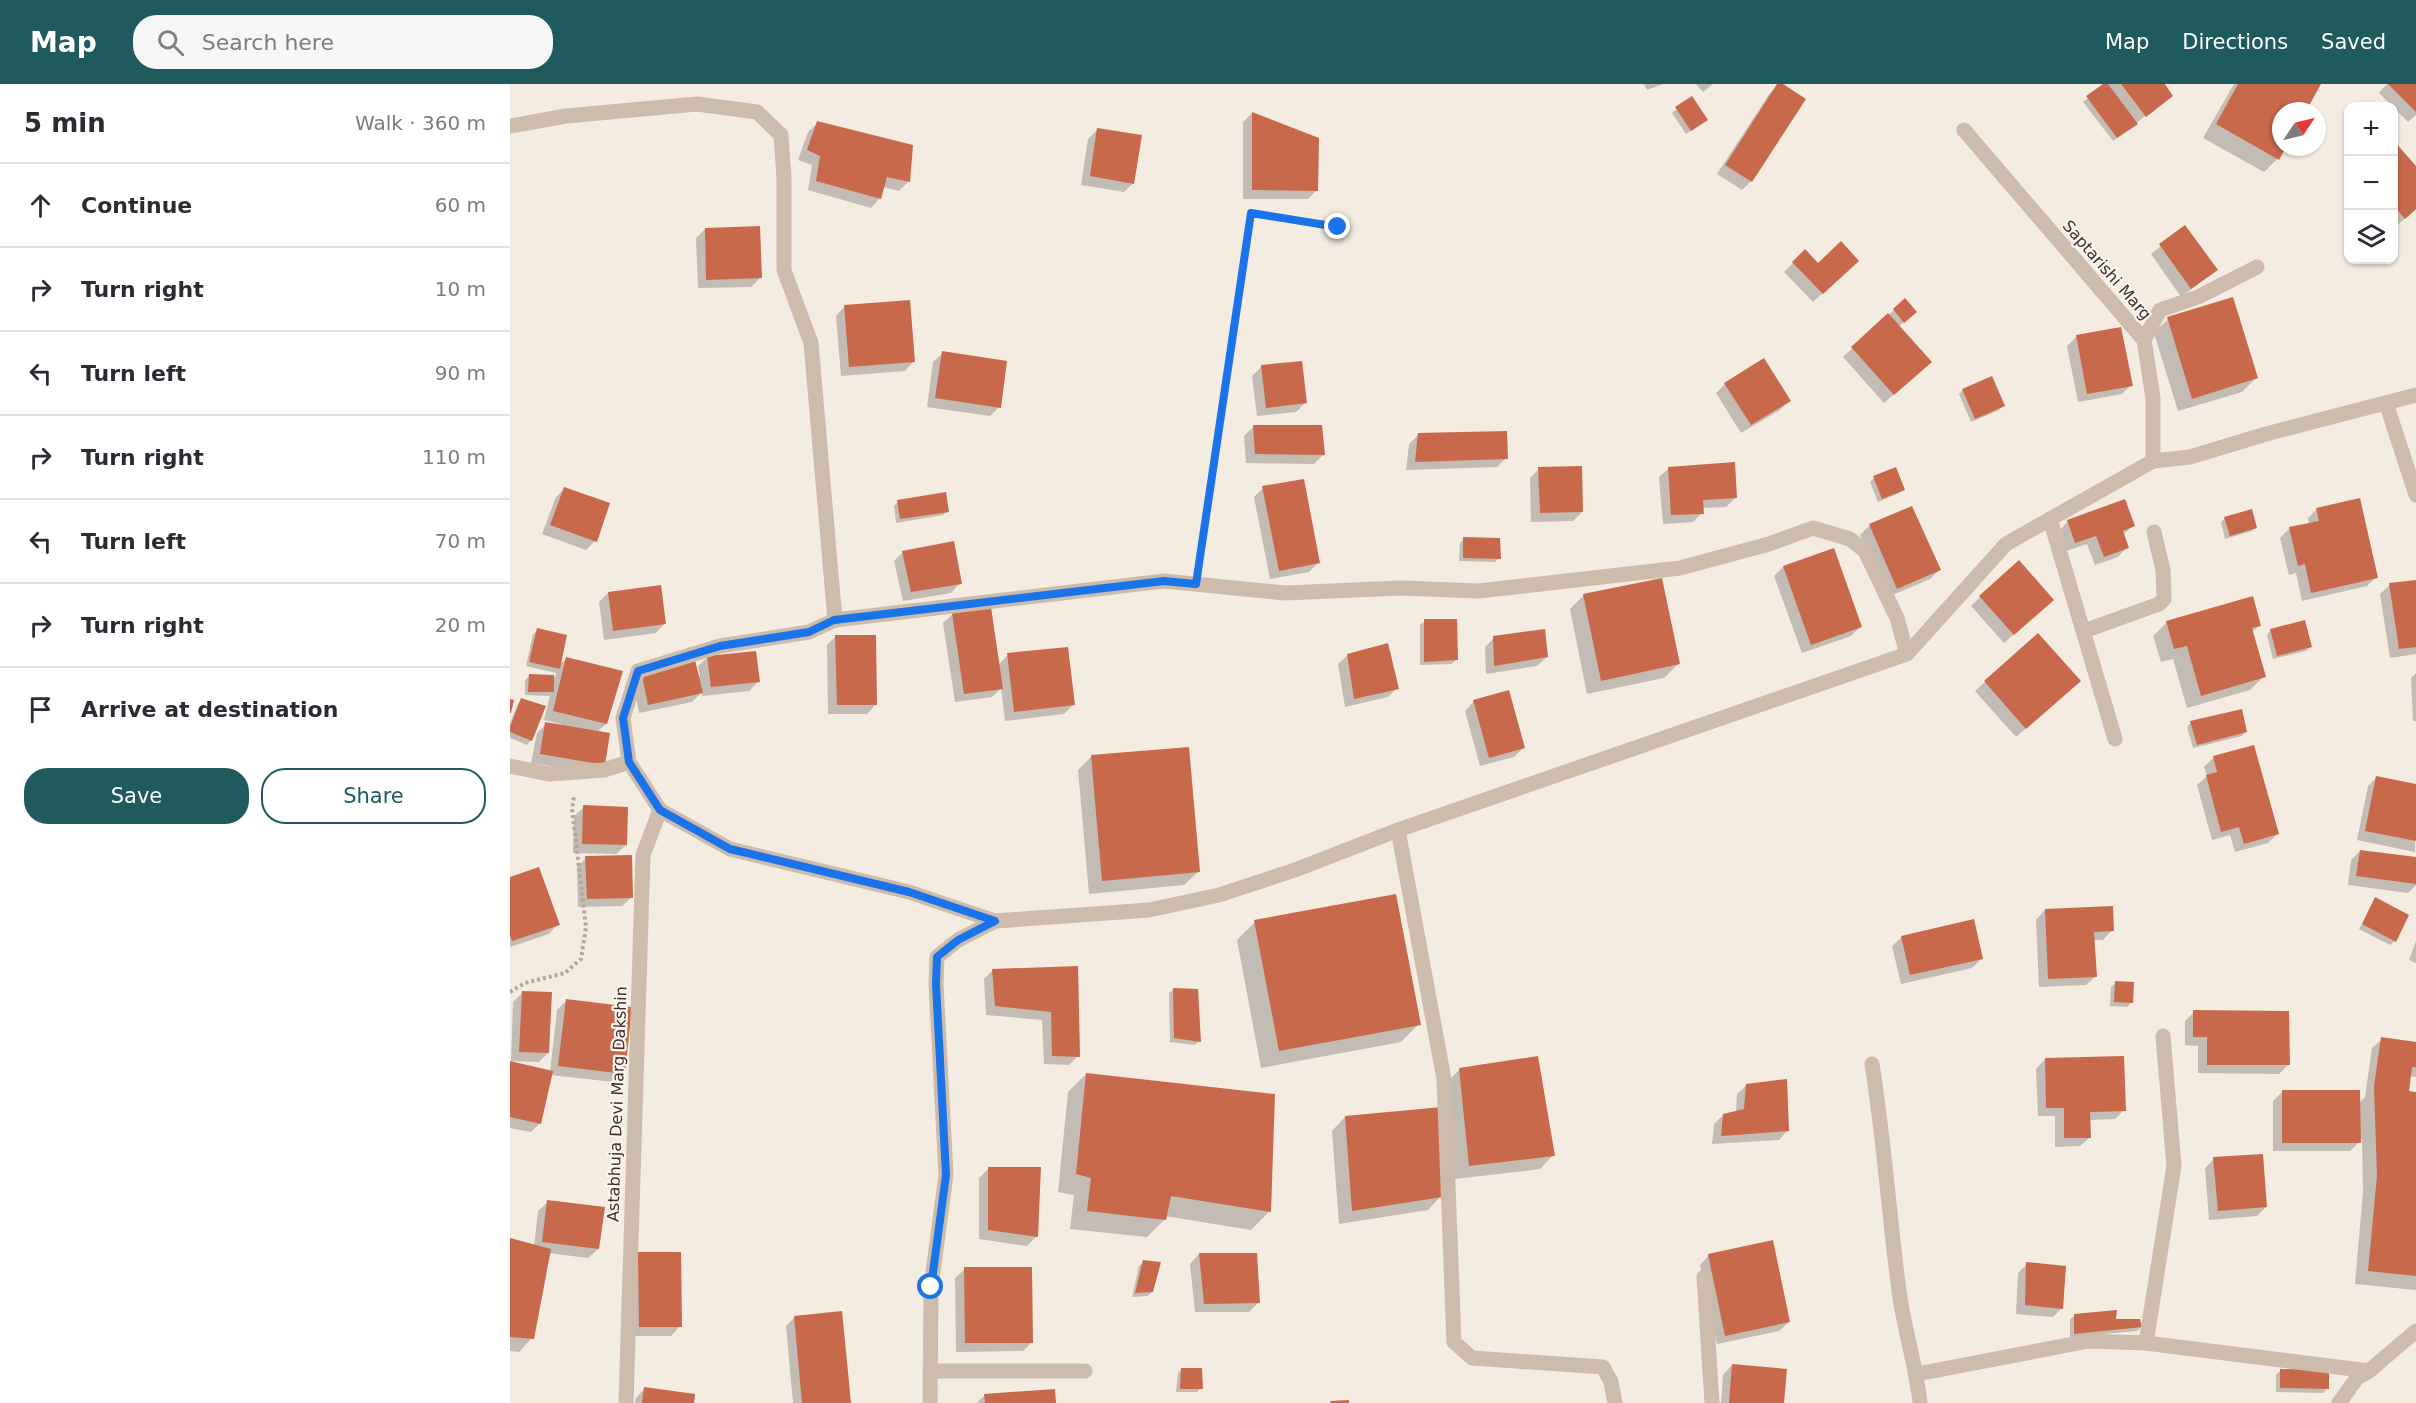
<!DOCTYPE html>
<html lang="en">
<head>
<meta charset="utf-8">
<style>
  :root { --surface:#fff; --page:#f7f7f7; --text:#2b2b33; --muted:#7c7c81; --line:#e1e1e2; --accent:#1f5a5e }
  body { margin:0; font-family:"DejaVu Sans",sans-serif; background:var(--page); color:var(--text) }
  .controls { position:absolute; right:18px; top:18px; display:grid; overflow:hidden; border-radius:12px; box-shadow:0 2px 4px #0004 }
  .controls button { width:54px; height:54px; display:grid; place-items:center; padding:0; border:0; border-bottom:2px solid var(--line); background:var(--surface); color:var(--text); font:30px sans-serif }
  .compass { position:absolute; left:1762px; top:18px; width:54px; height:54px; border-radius:50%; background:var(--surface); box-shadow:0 2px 4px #0004; rotate:55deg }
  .stop { position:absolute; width:18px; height:18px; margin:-14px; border:4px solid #1a73e8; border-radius:50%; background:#fff }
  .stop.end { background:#1a73e8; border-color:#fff; box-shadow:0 2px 6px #0008 }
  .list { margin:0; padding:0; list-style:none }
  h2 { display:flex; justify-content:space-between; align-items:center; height:78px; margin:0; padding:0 24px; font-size:26px }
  h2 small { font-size:20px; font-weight:400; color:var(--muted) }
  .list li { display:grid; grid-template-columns:39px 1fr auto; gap:18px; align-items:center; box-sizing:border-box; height:84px; padding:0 24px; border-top:2px solid var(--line) }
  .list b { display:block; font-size:22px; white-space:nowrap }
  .list em { font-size:20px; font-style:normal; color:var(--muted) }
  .actions { display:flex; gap:12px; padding:18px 24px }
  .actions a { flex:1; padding:14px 0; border:2px solid var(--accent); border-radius:24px; text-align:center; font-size:21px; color:var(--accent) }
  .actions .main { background:var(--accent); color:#fff }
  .icon { flex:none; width:33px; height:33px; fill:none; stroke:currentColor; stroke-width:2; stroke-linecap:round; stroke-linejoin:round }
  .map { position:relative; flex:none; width:1906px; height:1319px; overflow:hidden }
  header { display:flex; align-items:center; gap:36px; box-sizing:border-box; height:84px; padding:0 30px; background:var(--accent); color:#fff }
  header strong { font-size:28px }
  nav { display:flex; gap:33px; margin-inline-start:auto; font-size:21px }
  .search { width:420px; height:54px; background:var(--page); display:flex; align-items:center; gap:15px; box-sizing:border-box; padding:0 21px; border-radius:24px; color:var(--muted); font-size:22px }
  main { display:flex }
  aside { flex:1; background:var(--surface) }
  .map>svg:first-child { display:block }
  .shadow { fill:#0003 }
  .building { fill:#c8694b }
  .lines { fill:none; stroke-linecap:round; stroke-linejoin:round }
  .path { stroke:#b9a596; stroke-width:4; stroke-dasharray:3 3; stroke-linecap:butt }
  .lane { stroke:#cdbbac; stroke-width:15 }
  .street { stroke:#cdbbac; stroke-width:15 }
  .route { stroke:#1a73e8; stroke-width:8 }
  .labels { text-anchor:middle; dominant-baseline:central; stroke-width:4.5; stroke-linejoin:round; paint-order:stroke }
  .street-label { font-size:16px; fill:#3b302b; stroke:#fbf5ee }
</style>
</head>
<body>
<header>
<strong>Map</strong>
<div class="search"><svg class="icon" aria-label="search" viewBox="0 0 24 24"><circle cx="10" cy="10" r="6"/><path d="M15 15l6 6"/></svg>Search here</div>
<nav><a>Map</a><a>Directions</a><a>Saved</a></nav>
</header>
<main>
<aside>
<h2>5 min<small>Walk · 360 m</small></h2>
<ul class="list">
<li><svg class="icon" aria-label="ahead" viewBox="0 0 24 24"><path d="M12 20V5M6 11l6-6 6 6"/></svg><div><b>Continue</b></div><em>60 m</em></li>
<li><svg class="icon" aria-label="right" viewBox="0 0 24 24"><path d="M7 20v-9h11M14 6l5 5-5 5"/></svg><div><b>Turn right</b></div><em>10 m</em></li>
<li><svg class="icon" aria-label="left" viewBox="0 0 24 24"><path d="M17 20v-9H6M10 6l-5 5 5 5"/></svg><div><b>Turn left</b></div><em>90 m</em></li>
<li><svg class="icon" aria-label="right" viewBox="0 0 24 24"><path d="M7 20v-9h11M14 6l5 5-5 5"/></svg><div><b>Turn right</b></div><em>110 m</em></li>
<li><svg class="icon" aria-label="left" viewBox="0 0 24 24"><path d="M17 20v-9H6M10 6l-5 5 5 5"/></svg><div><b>Turn left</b></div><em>70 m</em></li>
<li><svg class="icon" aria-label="right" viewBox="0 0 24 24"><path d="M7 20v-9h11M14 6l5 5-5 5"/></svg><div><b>Turn right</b></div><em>20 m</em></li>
<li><svg class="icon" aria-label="arrive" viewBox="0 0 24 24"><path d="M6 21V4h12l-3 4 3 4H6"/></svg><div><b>Arrive at destination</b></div></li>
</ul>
<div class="actions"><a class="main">Save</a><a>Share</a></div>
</aside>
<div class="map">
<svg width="1906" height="1319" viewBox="0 0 1906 1319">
  <rect width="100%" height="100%" fill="#f4ebe1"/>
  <path class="shadow" d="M1134,0H1153L1137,6Z
    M1186,0H1203L1193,8Z
    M1269,0L1241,97L1232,106L1207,90L1260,9Z
    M1596,0H1653L1661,12L1603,57L1573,18Z
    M1724,0H1809L1794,27H1771V63H1774L1767,75L1754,88L1693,54Z
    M1877,0H1906V31L1898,38L1869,9Z
    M1182,14L1192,39L1176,50L1162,29Z
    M742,29L807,106L798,115H733V38Z
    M308,39L401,62L398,98L389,107L373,103L370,114L361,124L298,106L302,81L288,76L298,48Z
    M587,46L623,99L614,108L571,101L578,55Z
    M1884,59L1906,85V125L1885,143Z
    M1675,143L1706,186L1671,213L1641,170Z
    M195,145L250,194L241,203L188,204L186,154Z
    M1295,167L1308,181L1338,186L1303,218L1274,188Z
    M1395,216L1401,232L1388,243L1410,287L1374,319L1333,273Z
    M335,222L404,277L395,287L331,292L326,232Z
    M1658,235L1746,294L1732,308L1668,327L1644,249Z
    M1610,245L1621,301L1612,310L1568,318L1557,262L1566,253Z
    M433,269L489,323L480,332L417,323L423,278Z
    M751,283L795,319L786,328L747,332L742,292Z
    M1215,300L1279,317L1270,326L1231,349L1206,309Z
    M1453,306L1493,322L1489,326L1461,338L1449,310Z
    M743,343L813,371L804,380L736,379L734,352Z
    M909,350L996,374L987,383L896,386L899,360Z
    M1159,384L1226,413L1216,423L1192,424V429L1183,438L1153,440L1149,393Z
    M1029,385L1072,428L1063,437L1021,438L1020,394Z
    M1364,394L1394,405L1389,409L1368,418L1360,398Z
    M55,404L85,457L76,466L32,450L46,413Z
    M753,404L808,479L799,488L760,495L744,413Z
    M388,418L437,427L433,431L386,439L384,422Z
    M1401,424L1429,486L1420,495L1378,513L1350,451L1359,442Z
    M1807,425L1866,493L1857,502L1792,517L1786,489L1779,491L1770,454L1779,445L1799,440L1798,434Z
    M1715,434L1746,443L1742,447L1715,455L1711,438Z
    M1558,437L1624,441L1613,451L1617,463L1608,473L1585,481L1577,460L1556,467L1549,447Z
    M954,455L989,474L985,478L949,477L950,459Z
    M1323,465L1351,542L1341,552L1292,569L1264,492L1273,483Z
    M393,468L450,499L441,509L393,517L384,477Z
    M1906,497V570L1880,574L1870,510L1880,501Z
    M98,509L155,539L146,549L94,556L89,518Z
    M1074,511L1168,580L1154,594L1077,610L1060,525Z
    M1470,513L1533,525L1494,559L1461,522Z
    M443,530L488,581L498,571L563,621L554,630L495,637L491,604L482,613L445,618L433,539Z
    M915,537L946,576L942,580L910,581V541Z
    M1657,538L1750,541L1741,549L1754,592L1740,606L1677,624L1663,575L1651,578L1643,552Z
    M27,546L49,581L56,575L96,640L87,648L85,689L21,679L27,649L36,640L51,642V640L34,636L40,612L15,611V596L19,592L45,593L46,589L16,582L23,550Z
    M1761,546L1800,563L1796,567L1763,575L1757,551Z
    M1528,551L1560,606L1506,653L1465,607Z
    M326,552L366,620L357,630H318L317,561Z
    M984,554L1037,573L1027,582L976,590L975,563Z
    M838,571L887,604L878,613L835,623L828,580Z
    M198,573L248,598L239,607L192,612V608L182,618L129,629L123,597L132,588L190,592L188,582Z
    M1906,589V637H1903L1901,594Z
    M12,615L21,656L17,661L0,654V639L8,620Z
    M964,617L1013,664L1004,673L970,682L955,627Z
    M1681,638L1736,647L1732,652L1683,664L1677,643Z
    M582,672L688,788L674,801L579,810L568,686Z
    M1704,673L1767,750L1758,759L1725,768L1720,751L1702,756L1687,701L1697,692L1694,683Z
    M1867,693L1906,701L1905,768L1847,756L1858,702Z
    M74,723L116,761L106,770L63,769L64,732Z
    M1850,767L1906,775V801L1898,809L1838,801L1841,776Z
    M76,774L122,813L112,822L68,823L67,783Z
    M0,794L48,840L39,850L0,863Z
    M1865,815L1885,857L1880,861L1849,845Z
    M1535,826L1602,846L1593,856H1583L1586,892L1576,901L1529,903L1526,836Z
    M745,838L909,940L891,958L751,984L727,856Z
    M1392,853L1471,875L1462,884L1391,900L1382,862Z
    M1906,857V879L1899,876Z
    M566,884L568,972L559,981L534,980L532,936L476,931L474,895L483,886Z
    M1606,899L1621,919L1617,923L1600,922L1601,903Z
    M664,905L689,957L685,961L660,958L659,909Z
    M12,909L38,969L29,978L1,977L3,918Z
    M56,917L113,989L104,998L40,991L30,1039L21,1048L0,1044V978L40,988L47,926Z
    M1684,928L1778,981L1769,990L1688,989V962L1675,961V937Z
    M1872,955L1906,960V993L1899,992L1897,1008L1906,1009V1206L1845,1200L1853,1107L1852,1055L1840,1067H1763V1017L1772,1008L1849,1019L1855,1013L1862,964Z
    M1535,975L1614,1026L1605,1035L1579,1036L1580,1053L1570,1062L1545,1063V1032H1528L1526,985Z
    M950,985L1043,1071L1030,1085L945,1095L936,999Z
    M576,990L759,1128L741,1146L655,1132V1135L637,1153L560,1145L564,1111L548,1108L558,1008Z
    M1237,1001L1278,1046L1269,1056L1202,1060L1204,1040L1213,1031L1226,1028L1227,1010Z
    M835,1033L931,1112L918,1126L829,1140L822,1047Z
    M1704,1075L1756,1123L1747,1132L1699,1136L1695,1084Z
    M478,1085L526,1153L517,1162L469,1155V1094Z
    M38,1118L88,1165L78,1174L38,1169L22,1254L9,1268L0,1267V1156L24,1162L28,1127Z
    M129,1170L170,1242L161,1252H120V1179Z
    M689,1170L748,1219L739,1228H685L680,1180Z
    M1199,1171L1279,1238L1269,1247L1207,1260L1190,1181Z
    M633,1178L642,1208L638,1212L622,1213L629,1182Z
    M1517,1180L1552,1224L1543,1233L1506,1230L1508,1189Z
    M455,1185L522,1258L513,1267L446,1268L445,1194Z
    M1565,1231L1631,1243L1627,1247L1560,1253V1235Z
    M285,1233L339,1319H283L276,1242Z
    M1222,1281L1272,1319H1211L1213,1291Z
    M672,1285L691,1304L687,1308H666L668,1289Z
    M1771,1286L1817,1305L1813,1309L1766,1308V1291Z
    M135,1304L182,1319H125L126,1314Z
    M475,1311L544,1319H467Z"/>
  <path class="building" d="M1267,0H1273L1296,15L1242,98L1215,81Z
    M1593,0H1598L1628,40L1607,54L1576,12Z
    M1611,0H1655L1663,12L1636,33Z
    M1728,0H1811L1796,27H1771V63H1776L1769,76L1706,40Z
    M1878,0H1906V28Z
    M1182,12L1198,36L1181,47L1165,23Z
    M742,28L809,54L808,107L742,106Z
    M307,37L403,61L400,98L377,93L371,115L306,97L310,72L297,66Z
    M587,44L632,51L624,100L580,92Z
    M1884,57L1906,82V125L1895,135L1884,122Z
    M1675,141L1708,186L1681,205L1649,160Z
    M250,142L252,194L196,196L195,144Z
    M1331,157L1349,177L1313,210L1282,178L1295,165L1308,179Z
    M1723,213L1748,294L1682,315L1657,233Z
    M1395,214L1407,228L1394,239L1383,225Z
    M400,216L405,278L339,283L334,221Z
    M1378,229L1422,278L1384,311L1341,263Z
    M1611,243L1623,302L1577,310L1566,251Z
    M432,267L497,277L491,324L425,314Z
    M1254,274L1281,317L1241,341L1214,299Z
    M792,277L797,319L756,324L751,281Z
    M1482,292L1495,322L1465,335L1452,305Z
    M743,341H812L815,371L745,370Z
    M997,347L998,375L905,378L908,349Z
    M1225,378L1227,414L1193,416L1194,430L1161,431L1158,383Z
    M1072,382L1073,428L1030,429L1028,383Z
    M1386,383L1395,406L1372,415L1363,392Z
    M794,395L810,479L769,487L752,402Z
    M54,403L100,419L87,458L40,441Z
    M436,408L439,428L390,435L387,416Z
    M1850,414L1868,494L1801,509L1795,480L1788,482L1779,443L1809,437L1806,424Z
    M1615,415L1625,442L1613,447L1619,464L1594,473L1586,452L1565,459L1557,436Z
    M1402,422L1431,486L1387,505L1359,440Z
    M1742,425L1747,444L1720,452L1714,433Z
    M953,453L990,454L991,475L953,474Z
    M444,457L452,500L401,508L392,467Z
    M1324,464L1352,543L1301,561L1273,482Z
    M1509,476L1544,516L1504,551L1469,512Z
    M1152,494L1170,580L1091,597L1073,510Z
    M1906,496V563L1889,565L1879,499Z
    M151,501L156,540L103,547L98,508Z
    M1743,512L1751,542L1742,544L1756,593L1691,612L1677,562L1664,565L1656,537Z
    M481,523L493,605L454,610L442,529Z
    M914,535H947L948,576L914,578Z
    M1795,536L1802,563L1767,572L1760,545Z
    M27,544L57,551L50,585L19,578Z
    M1035,545L1038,573L984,582L983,552Z
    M1528,549L1571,597L1516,645L1474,597Z
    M325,551H366L367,621H327Z
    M878,559L889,605L844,615L837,570Z
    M558,563L565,621L504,628L497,569Z
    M246,567L250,598L201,603L197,572Z
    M56,573L113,587L97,640L43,627Z
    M185,576L193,609L138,621L131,587Z
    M19,590L44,591V608H18Z
    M999,606L1015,664L979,674L963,616Z
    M11,614L36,622L22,657L0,648V643Z
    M0,615L4,616L1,629H0Z
    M1732,625L1737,648L1687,661L1680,637Z
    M35,638L100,649L95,681L30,670Z
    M1744,661L1769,750L1734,760L1729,743L1711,748L1696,691L1707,688L1703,672Z
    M679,663L690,788L592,797L581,671Z
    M1866,692L1906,700V757L1855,747Z
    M73,721L118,723L117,761L72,760Z
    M1850,766L1906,773V800L1846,792Z
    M122,771L123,814L77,815L75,772Z
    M29,783L50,841L2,857L0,851V793Z
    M886,810L911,941L769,967L744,836Z
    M1865,813L1899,831L1886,858L1852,840Z
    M1603,822L1604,847L1584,848L1587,893L1538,895L1535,825Z
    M1464,835L1473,875L1400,891L1391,852Z
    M568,882L570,973L542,972L541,928L485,922L482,885Z
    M1605,897L1624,898L1623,919L1604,918Z
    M663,904L688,905L691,958L664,954Z
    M12,907L42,908L39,969L9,968Z
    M56,915L122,923L115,990L48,982Z
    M1683,926L1779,927L1780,981H1697V953H1683Z
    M1871,953L1906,958V983H1902L1899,1007L1906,1008V1192L1858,1187L1867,1092L1864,1002Z
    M1028,972L1045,1072L959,1082L949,984Z
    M1614,972L1616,1027L1580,1028L1581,1054H1554V1024H1536L1535,974Z
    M0,977L43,987L31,1040L0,1033Z
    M576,989L765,1010L761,1128L661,1112L656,1136L577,1127L581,1094L566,1090Z
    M1277,995L1279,1047L1211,1052L1213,1030L1234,1025L1236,1000Z
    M1772,1006H1850L1851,1059H1772Z
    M932,1023L933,1113L842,1127L835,1032Z
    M1753,1070L1757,1123L1708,1127L1703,1073Z
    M478,1083H531L528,1153L478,1146Z
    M37,1116L95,1123L89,1165L32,1158Z
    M0,1154L41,1165L24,1255L0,1253Z
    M1263,1156L1280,1238L1215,1252L1198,1170Z
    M128,1168H171L172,1243H129Z
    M689,1169H747L750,1219L694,1220Z
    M633,1176L651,1178L643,1208L625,1209Z
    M1516,1178L1556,1182L1553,1225L1515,1221Z
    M454,1183H522L523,1259H455Z
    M1607,1226L1606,1235H1630L1632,1243L1564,1250V1230Z
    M332,1227L341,1319H292L284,1232Z
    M1222,1280L1277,1285L1274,1319H1219Z
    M671,1284H692L693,1305H670Z
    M1770,1285L1819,1286V1305L1770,1304Z
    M134,1303L185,1310L184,1319H132Z
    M545,1305L546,1319H475L474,1310Z
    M839,1316V1319H821L820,1317Z"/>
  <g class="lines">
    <path class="path" d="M690,476L741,129L828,143
      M0,908L15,899L55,889L71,875L76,843L62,725L64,713"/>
    <path class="lane" d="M1454,46L1634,256L1643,314V377
      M1634,256L1650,226L1688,213L1747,183
      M1540,435L1605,655
      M1574,547L1649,520L1654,515L1653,486L1644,448
      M1636,1259L1664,1082L1653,952"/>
    <path class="street" d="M0,42L56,32L187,20L247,28L271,51L274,94V186L301,259L325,536
      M1876,319L1906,411
      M119,678L113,634L128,587L210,562L299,548L325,536L654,497L775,509L891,504L969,507L1170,484L1259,460L1303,444L1340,455L1355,467L1387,534L1397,570L1496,460L1643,377L1680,373L1756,350L1906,311
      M0,682L39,690L94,686L119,678L150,726L220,765L399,808L485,837L639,826L709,811L785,786L888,746L1397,570
      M888,746L934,995L944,1258L962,1274L1093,1283L1101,1298L1105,1319
      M1362,980C1374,1055 1379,1131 1389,1207C1394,1245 1406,1281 1410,1319
      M1194,1193L1202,1319
      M422,1287H575
      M1407,1290L1579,1257L1636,1259L1859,1287
      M116,1319L133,771L150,726
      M420,1319L421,1203L436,1091L426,900L427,873L448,856L485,837
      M1829,1319L1847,1294L1859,1287L1906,1247"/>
  </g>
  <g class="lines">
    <path class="route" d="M421,1203L436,1091L426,900L427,873L448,856L485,837L399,808L220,765L150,726L119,678L113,634L128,587L210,562L299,548L324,536L654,497L686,500L741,129L828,143"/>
  </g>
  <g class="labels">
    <g class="street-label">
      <text transform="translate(1597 186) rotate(49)">Saptarishi Marg</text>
      <text transform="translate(107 1020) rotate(-88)">Astabhuja Devi Marg Dakshin</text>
    </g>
  </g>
</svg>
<div class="controls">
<button>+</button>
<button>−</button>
<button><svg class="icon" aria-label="layers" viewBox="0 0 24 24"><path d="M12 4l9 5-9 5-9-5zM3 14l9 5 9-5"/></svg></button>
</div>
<svg class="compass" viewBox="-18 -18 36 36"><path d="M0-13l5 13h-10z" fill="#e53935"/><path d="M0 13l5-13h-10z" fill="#7c7c81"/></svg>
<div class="stop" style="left:421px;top:1203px"></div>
<div class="stop end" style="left:828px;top:143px"></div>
</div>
</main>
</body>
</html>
